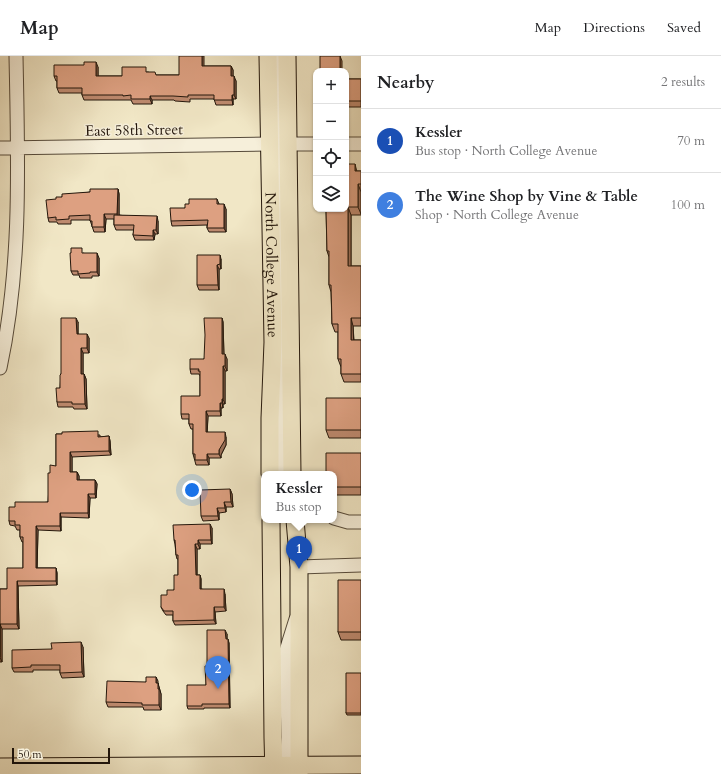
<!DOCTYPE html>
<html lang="en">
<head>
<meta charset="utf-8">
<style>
  :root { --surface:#fff; --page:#f6f6f6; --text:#202124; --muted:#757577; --line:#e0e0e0; --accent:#8f2418 }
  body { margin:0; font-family:Cardo,serif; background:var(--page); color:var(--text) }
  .controls { position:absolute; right:12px; top:12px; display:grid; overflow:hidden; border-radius:8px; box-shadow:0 1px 3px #0004 }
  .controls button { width:36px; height:36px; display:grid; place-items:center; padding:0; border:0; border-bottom:1px solid var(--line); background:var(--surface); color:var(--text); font:20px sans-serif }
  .scale { position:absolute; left:12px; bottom:10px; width:98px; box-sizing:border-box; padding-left:4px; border:2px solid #23160b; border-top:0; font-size:11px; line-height:14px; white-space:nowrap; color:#23160b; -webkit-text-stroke:3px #f6efda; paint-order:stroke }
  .you { position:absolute; left:192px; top:434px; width:14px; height:14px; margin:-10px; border:3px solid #fff; border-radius:50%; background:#1a73e8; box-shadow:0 0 0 6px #1a73e833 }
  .badge { display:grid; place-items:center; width:26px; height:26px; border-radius:50%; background:var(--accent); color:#fff; font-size:13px; font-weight:700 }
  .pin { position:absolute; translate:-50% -33px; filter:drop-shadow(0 1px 2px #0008) }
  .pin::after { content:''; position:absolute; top:21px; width:14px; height:12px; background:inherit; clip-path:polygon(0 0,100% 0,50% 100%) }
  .popup { position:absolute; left:261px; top:415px; width:76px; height:52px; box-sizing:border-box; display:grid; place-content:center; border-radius:8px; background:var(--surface); filter:drop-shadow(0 1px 3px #0005); font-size:13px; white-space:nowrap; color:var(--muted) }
  .popup b { font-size:15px; color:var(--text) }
  .popup::after { content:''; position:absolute; left:50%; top:100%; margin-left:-8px; border:8px solid transparent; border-top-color:var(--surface) }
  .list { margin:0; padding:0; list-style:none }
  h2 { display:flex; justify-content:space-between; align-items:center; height:52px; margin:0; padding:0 16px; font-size:17px }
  h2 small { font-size:13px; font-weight:400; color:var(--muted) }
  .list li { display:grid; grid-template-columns:26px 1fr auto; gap:12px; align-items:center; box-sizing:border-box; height:64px; padding:0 16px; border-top:1px solid var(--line) }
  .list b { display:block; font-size:15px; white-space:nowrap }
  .list p { margin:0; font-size:13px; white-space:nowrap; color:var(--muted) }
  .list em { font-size:13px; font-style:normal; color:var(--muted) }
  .icon { flex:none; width:22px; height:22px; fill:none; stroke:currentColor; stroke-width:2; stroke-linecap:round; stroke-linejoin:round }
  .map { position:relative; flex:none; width:361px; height:718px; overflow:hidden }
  header { display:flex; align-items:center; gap:24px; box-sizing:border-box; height:56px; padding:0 20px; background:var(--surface); border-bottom:1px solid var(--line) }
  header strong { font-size:19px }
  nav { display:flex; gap:22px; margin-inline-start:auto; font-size:14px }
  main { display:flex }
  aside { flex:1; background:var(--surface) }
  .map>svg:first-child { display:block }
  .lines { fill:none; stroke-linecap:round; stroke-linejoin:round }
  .minor-casing { stroke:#564a3a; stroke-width:15 }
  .major-casing { stroke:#23160b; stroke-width:19 }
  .minor { stroke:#f6efda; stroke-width:13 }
  .major { stroke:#f1e7c6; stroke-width:17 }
  .wall { fill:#be8a6f; stroke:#23160b }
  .shaded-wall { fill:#9b705a; stroke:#23160b }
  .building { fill:#dda081; stroke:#23160b }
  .labels { text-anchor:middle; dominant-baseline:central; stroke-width:3; stroke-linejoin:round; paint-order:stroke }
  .street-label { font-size:15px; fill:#23160b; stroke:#f6efda }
</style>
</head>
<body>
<header>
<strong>Map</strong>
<nav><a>Map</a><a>Directions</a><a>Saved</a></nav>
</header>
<main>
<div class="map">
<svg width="361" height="718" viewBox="0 0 361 718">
  <rect width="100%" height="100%" fill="#f1e7c6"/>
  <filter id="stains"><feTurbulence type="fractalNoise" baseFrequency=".005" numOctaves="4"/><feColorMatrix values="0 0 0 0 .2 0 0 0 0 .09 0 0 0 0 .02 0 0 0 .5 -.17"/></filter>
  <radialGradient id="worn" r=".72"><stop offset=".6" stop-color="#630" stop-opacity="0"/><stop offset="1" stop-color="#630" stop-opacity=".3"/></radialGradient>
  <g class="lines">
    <defs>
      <path id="minor" d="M278,0L284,418
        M287,88H316
        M346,88H361
        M0,92L269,88
        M0,312C22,209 18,104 16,0
        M334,462L348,466H361
        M299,511L361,509
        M286,718L288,681L286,595L296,563"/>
      <g id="major">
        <path id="s1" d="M268,0L273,286L270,362V418"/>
        <path d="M287,0L292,418"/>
        <path d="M271,464L273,682L274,718"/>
        <path d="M295,464L299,511V718"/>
        <path d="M0,711L361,709"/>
      </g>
    </defs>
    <use href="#minor" class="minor-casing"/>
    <use href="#major" class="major-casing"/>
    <use href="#minor" class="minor"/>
    <use href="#major" class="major"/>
  </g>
  <path class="wall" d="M204,10H231L233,14V20L236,25V43H233V49H216L214,43H190V46L175,45L174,44H152V48H133L131,44H84L82,39V37H59L57,32V25H56L54,20L98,11V20H122L148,16L156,19H179Z
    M346,23H361V51H346Z
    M357,115H361V159H351V210H361V270H353L354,284H361V326H344L341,318V311L338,303V276H335L332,268L331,236L329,229V201L327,195L326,153H346Z
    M118,133L119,138V159L158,165V178H155L154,184H135L133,179L134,174H116L114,169V163H106L105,176H94L90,164H71V168H58L57,166H49L48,162L56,143L62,141L90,136Z
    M217,143L219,148L226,153V176H209L207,172V169L172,170L171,165L189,148Z
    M83,197L99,202V220H92V222H80L79,219H73L71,215Z
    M221,203V213H219V234H199L197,229Z
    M222,262L223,266L224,298L227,303V315H225V348H223V352H221V360H208L207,376L226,381V389L221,399V402H209V409H196L193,398V373H191L189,368V363H182L181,358L200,340V320L199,318H191L190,313L204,303Z
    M78,266V278L89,282V297H83V318H84L86,323L87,353H74L73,351H58L57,346L60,332L61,318Z
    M361,342V382H329L326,374Z
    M56,378L100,379V381L109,380L110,385L111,399L72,401V416H77L79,420V424H95L97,428L96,442H90L89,462L61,461V475L38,474L37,512H56L57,517V529L18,530L19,573H2V606H0V533H7L23,512V486H22L20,481V474H17L15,470L10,469L9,465L15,451L48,446L50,417L56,410Z
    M361,397V439H334V418Z
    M230,433L232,438L233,451H226V456L219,457V464L203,465L201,460Z
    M212,472V488H200V493H197V519H200L201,523V533L225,538L226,555L215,556L216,568L175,569L173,565V559H166L163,555L161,551L167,539L174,534L178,519V503H177L176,499L175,488L174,484Z
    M361,524V584H341L338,576Z
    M227,578V583L229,587L230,652H204V653H188L187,650L206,629L207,610Z
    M83,591L84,621L62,622L60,617V614H33V616H14L12,612L52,593Z
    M361,617V659H347L346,657Z
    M156,621L161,638V654H144L143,651H108L106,646Z"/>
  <path class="shaded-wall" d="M202,0H204V14L202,10Z
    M340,0L342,5V15H340Z
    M96,6L98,11V25L96,20Z
    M231,10L233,14V25L231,20Z
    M234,20L236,25V43L234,39Z
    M232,39L233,43V49L232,44Z
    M150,40L152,44V48L150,43Z
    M355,108L357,116L355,115Z
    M358,128L361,136V158L358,151Z
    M118,133L119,138V163L117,158Z
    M224,148L226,153V176L224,172Z
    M348,151L351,159V218L348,210Z
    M104,158L106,163L105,176L104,171Z
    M157,160L158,165V178L156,174Z
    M153,174L155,178L154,184L153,180Z
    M97,197L99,202V220L97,216Z
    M220,199L221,203V213L220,208Z
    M217,209L219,213V234L218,229Z
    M76,262L78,266V282L77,278Z
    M222,262L223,266L224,303L222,298Z
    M351,262L353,270L354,292L351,284Z
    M87,278L89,282V297L87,292Z
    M81,292L83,297V323L81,318Z
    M225,298L227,303V315L225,310Z
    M223,310L225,315V348L223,343Z
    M84,318L86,323L87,353L85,348Z
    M222,343L223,348V352L222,347Z
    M220,347L221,352V360L220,355Z
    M206,355L208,360L207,381L206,376Z
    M225,376L226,381V389L221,399V402L219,398V394Z
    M109,380L110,385L111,399L109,395Z
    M70,396L72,401V420L70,416Z
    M207,398L209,402V409L207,404Z
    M77,416L79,420V428L77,424Z
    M95,424L97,428L96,442L95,438Z
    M230,433L232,438L233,451L231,446Z
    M88,438L90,442L89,462L88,457Z
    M224,446L226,451V456L225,452Z
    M217,452L219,457V464L218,460Z
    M60,457L61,461V475L60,470Z
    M210,468L212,472V488L211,484Z
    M36,470L38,474L37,517L36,512Z
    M198,484L200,488V493L198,488Z
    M195,488L197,493V523L196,519Z
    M56,512L57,517V529L56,525Z
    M200,519L201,523V538L200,533Z
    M17,525L18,530L19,573L17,568Z
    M224,533L225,538L226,555L224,551Z
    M214,551L215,556L216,568L214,564Z
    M0,568L2,573V606L0,601Z
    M225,574L227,578V587L226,583Z
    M228,583L229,587L230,652L229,648Z
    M81,586L83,591L84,621L82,616Z
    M156,621L158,625V629V627L161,638V654L159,649L156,627Z"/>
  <path class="building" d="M179,0H202V10H231V20H234V39H232V44H214V39H188V41L173,40H150V43H131V39L123,40V39H82V32H57V20H54V9H84V6H96V20H122V11H146V16H155L156,19H179Z
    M320,0H340V15H320Z
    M346,23H361V45H346Z
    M346,108H355V115H361V128H358V151H348V210H361V262H351V284H361V318H341V303H338V268H332L331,229H329V195H327L326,153H346Z
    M90,133H118L117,158H104V171H92V165H90V159L69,160V163L56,164V161L48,162L46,144L56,143V141H62V138L90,136Z
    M189,143H217V148H224V172H207L208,164L171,165L170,152H185V148H189Z
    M114,159L157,160L156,174H153V180L133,179L134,169H114Z
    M71,192H82V197H97V216H90V217L78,218V215H71L70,197H71Z
    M197,199H220V208L217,209L218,229H197Z
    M61,262H76L77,278H87V292H81V318H84L85,348H72V346H57L56,332H60V319L61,318Z
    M204,262H222V298H225V310H223V343H222V347H220V355H206V376H225V384L219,394V398H207V404H195V398H193V368H189V358H181V340H200V315H198L199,313H190V303H204L205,279Z
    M326,342H361V374H326Z
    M98,375V381L109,380V395L70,396V416H77V424H95V438H88V457H60V470H36V512H56V525H17V568H0V601V533H7V512H23V481H20V469H15V465H9V451H15V446H48V417H50V409L56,410V378H62V376Z
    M326,397H361V431H334V418H326Z
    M230,433L231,446H224L225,452H217L218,460H201L200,434Z
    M210,468L211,484H198V488H195L196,519H200V533H224V551H214V564L173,565V555H164L161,551V539H167V534H174V519H178V499H176L175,484H174L173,469Z
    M338,524H361V576H338Z
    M207,574H225L226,583H228L229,648H202V650H187V629H206L205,610H207Z
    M81,586L82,616L60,617V609H31V611L12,612V594L52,593L51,587Z
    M346,617H361V657H346Z
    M146,621H156V627H158V633H159V649H142V647L106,646L107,625L146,626Z"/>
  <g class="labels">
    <g class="street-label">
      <text transform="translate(134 74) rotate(-1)">East 58th Street</text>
      <text stroke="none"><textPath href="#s1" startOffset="209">North College Avenue</textPath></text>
    </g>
  </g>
  <rect width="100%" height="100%" filter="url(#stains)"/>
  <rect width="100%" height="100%" fill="url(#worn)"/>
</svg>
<div class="controls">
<button>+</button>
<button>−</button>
<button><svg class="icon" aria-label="locate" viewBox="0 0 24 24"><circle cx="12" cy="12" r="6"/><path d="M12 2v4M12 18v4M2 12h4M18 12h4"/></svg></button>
<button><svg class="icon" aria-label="layers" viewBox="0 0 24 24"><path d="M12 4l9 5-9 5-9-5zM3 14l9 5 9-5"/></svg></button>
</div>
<div class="scale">50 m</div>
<div class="you"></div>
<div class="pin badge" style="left:299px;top:513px;background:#1a4fb4">1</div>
<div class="popup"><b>Kessler</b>Bus stop</div>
<div class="pin badge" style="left:218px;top:633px;background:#3f7fe0">2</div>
</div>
<aside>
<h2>Nearby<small>2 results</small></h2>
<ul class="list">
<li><span class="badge" style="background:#1a4fb4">1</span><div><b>Kessler</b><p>Bus stop · North College Avenue</p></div><em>70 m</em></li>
<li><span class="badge" style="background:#3f7fe0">2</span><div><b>The Wine Shop by Vine &amp; Table</b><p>Shop · North College Avenue</p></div><em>100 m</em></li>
</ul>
</aside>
</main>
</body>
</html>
